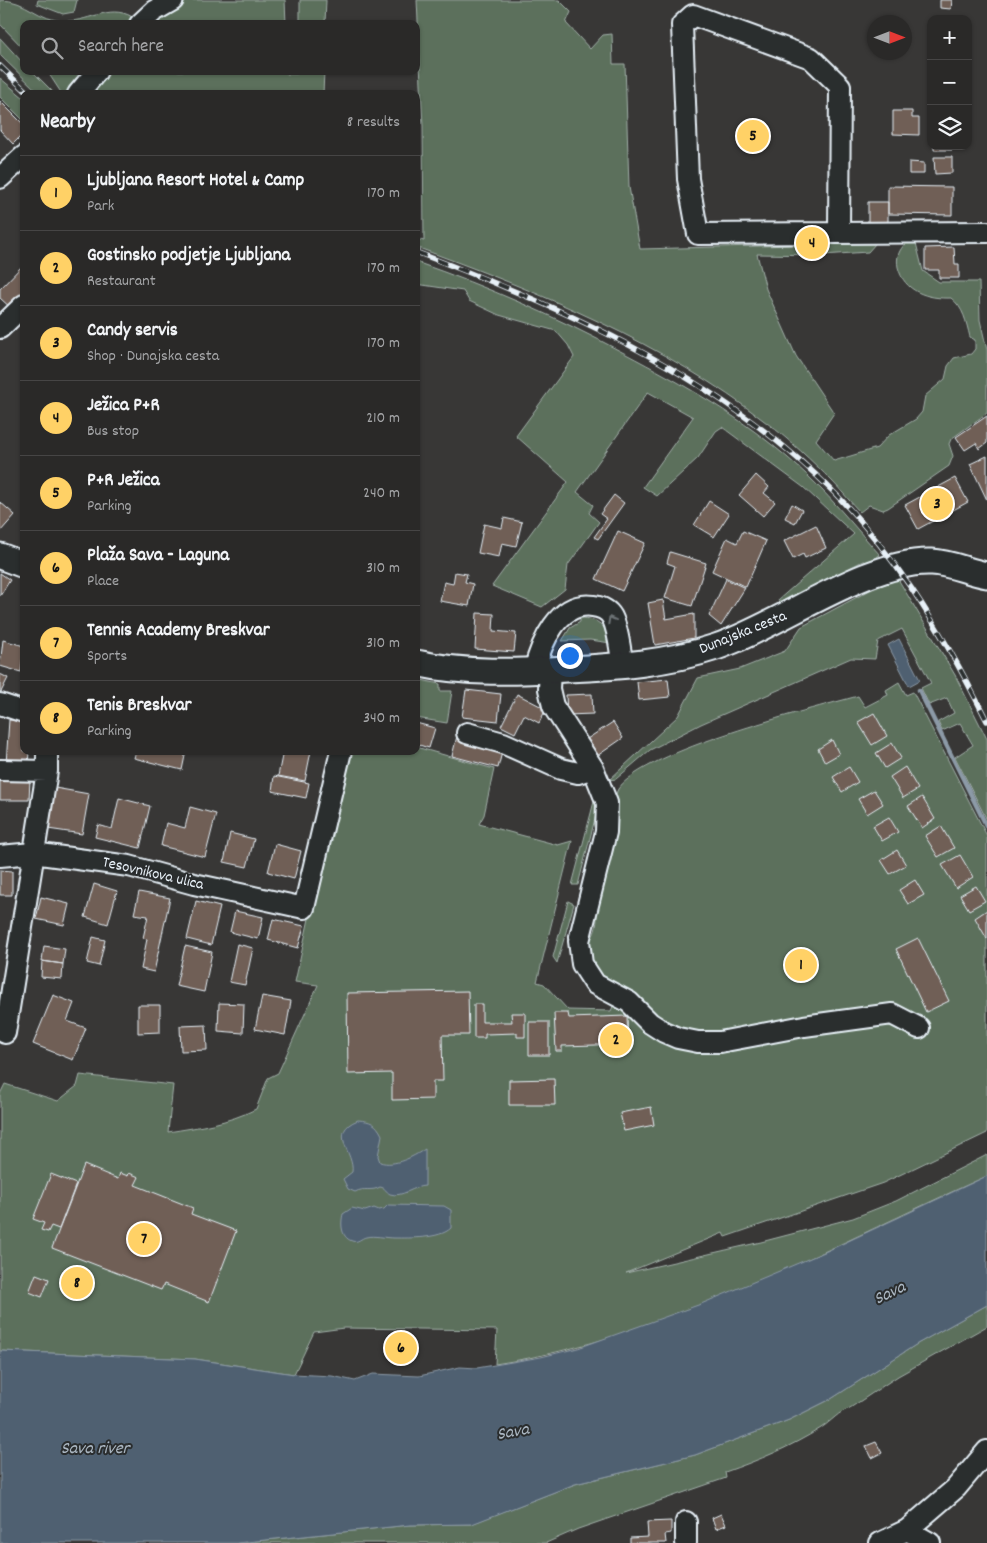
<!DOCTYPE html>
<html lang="en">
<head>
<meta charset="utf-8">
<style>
  :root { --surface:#2a2928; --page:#323130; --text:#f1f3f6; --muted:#a5a6a8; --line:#464545; --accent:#ffd166 }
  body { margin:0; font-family:Dekko,sans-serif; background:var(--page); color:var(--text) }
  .controls { position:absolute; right:15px; top:15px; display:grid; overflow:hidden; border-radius:10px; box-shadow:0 1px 4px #0004 }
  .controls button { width:45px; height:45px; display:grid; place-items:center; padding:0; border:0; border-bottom:1px solid var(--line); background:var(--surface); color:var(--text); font:25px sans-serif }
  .compass { position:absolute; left:867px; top:15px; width:45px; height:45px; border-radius:50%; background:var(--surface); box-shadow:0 1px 4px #0004; rotate:90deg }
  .you { position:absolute; left:569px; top:655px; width:18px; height:18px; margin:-12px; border:4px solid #fff; border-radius:50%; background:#1a73e8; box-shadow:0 0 0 8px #1a73e833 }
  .badge { display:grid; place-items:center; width:32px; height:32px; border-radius:50%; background:var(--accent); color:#111; font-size:16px; font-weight:700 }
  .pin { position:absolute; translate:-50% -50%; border:2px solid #fff; box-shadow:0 1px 5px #0006 }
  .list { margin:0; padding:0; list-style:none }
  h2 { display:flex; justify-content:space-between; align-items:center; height:65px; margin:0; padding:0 20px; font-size:21px }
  h2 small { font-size:16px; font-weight:400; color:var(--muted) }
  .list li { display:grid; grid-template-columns:32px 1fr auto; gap:15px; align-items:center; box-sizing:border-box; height:75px; padding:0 20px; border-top:1px solid var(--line) }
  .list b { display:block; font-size:19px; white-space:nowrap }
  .list p { margin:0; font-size:16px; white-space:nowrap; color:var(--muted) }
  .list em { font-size:16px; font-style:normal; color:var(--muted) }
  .icon { flex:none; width:28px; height:28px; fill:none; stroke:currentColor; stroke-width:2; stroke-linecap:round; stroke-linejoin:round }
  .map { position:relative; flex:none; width:987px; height:1543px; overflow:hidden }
  .search { position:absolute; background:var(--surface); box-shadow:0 1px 4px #0004; left:20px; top:20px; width:400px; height:55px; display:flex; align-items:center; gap:12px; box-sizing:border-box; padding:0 18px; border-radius:10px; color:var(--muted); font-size:19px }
  .panel { position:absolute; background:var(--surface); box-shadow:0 1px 4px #0004; left:20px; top:90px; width:400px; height:665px; border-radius:10px }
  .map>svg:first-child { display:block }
  .green { fill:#5c705b; stroke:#a2b0aa }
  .water { fill:#4f6071; stroke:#8c9aa7 }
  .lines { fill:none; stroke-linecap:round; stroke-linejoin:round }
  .stream { stroke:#8c9aa7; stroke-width:4.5 }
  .building { fill:#6f5f56; stroke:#e8f1f8 }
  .minor-casing { stroke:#e8f1f8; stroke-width:24 }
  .major-casing { stroke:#e8f1f8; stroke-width:29 }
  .minor { stroke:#2a2d2e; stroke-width:20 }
  .major { stroke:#2a2d2e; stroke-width:25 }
  .rail-casing { stroke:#e8f1f8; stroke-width:5.5 }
  .rail { stroke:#2a2d2e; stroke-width:4; stroke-dasharray:11; stroke-linecap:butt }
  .oneway { stroke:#6c7275 }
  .labels { text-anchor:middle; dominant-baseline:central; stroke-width:4; stroke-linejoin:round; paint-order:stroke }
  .street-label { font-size:16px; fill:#e8f1f8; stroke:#2a2d2e }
  .water-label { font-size:18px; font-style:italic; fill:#abb7c2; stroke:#2a2d2e }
</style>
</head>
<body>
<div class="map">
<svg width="987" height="1543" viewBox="0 0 987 1543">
  <rect width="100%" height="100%" fill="#383736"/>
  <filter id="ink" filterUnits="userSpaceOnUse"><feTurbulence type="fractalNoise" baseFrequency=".02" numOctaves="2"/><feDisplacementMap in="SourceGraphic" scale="10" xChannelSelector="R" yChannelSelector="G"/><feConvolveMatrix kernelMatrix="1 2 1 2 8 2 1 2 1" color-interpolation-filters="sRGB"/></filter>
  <g filter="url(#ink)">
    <path class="green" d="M0,0C28,0 37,21 66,21C91,22 112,1 137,20L133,24H24V49L0,24Z
      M38,0H77L74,12L63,14L37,4Z
      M186,0H285L286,24H150Z
      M300,0H326L325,24H300Z
      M417,0H559L571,12L566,23L590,49L603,35L612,34L613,64H625L629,187L640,249L876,243L868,252L823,255L757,254L766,289L796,356L834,413L816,440L834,461L877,448L889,435L916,419L922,412L925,396L945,379L948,366L954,358L971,354L975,349V340L970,337C966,322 964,308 951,298C928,299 904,292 898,267C896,257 899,250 906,243H916L923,271L939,282H979L980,320L987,350V413L951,439L949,444L953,456L949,466L888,508L883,510L869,505L860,512C850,502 842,491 832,481C812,461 790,440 767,423C664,343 538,291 416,247V239L424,241L423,126Z
      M0,38L24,64V71H32L55,94H40L0,55Z
      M47,71H90L70,94H62Z
      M104,71H287V74H297L298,71H324L323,94H87Z
      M0,78L24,98V121L0,97Z
      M416,262C488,287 557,317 624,353C685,385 743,418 795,464C826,491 853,525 880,555L867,562L863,561L780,603L778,600L854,534L803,487L722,427L716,431L698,458L657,496L643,487L693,417L648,392L577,492L593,505L589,513L599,522L568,565L565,589L542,607L492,586L568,482L516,436L574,357L568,345L556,331L499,315L469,301L463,291L416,284Z
      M898,579L955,675L987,739V820L955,757L973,745L960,723L942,731L938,722L954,713L947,698L929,705L921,688L931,683L902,629L878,641L875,659L851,658L701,724L650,750L616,779L609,780L678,716L698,678L740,669L785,651L801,627L874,588Z
      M580,618C599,618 606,627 611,643L590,640L562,641L570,628L580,622Z
      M416,679L440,684V691H452L447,723L416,718Z
      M899,682L906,695L913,692L987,836V1133L883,1183L725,1237L723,1233L626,1273L761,1242L853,1218L896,1201L987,1155V1176C830,1246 667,1338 495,1364L497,1330L344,1328L314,1332L294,1374L195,1359L0,1351V1094L5,1084L58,1101L77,1086L80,1075L173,1085L168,1132C199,1127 228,1123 256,1109L268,1078L278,1073L318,985L295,982L346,751H416V747L494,769L484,815L479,824L558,845L572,841L537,982L544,984L568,1010L611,1011L617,997L593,965L587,943C598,934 598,917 596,904C603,875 613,845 618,815C620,806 613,797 618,789C646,750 807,710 858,696L865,707L888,695L886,690Z
      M596,794L599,803L578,885H572Z
      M568,901L574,904L557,963L553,957Z
      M987,1305V1326L898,1376L850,1408C838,1412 832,1421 821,1428C791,1447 759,1460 725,1472L726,1478L578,1529L546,1543H237L410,1525L471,1524L575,1484L695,1455L789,1420L831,1399L917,1344Z"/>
    <path class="water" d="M899,639L920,680L909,686L888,645Z
      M358,1120C371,1121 376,1123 382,1135L378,1156L380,1162C394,1167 413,1157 425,1149V1186C414,1186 402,1198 390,1194C386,1192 386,1188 380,1187C372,1192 364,1187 355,1192L348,1189L343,1179L352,1172C355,1153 327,1132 358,1120Z
      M987,1176V1305L917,1344L831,1399L789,1420L695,1455L575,1484L472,1524L410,1525L237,1543H0V1351L195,1359L294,1374L332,1376L355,1381L373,1374L419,1376L460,1367L477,1368L541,1357L578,1348L701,1304L827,1251Z
      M388,1205L444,1206L451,1210V1228C440,1239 409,1238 394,1238C385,1238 374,1235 366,1237C361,1238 358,1243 352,1241C340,1237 341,1222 343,1214L352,1208L365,1211L374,1208L379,1210L384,1209Z"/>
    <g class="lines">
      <path class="stream" d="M919,690L987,827"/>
    </g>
    <path class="building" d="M940,0H952L951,9L940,8Z
      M0,101L24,125V133L13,144L0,130Z
      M893,111H912V118H919V135L893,134Z
      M934,146H952V150H934Z
      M934,157H952V173L935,174Z
      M909,162L924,163V174H909Z
      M888,186L952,187V215L888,214Z
      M868,202H888V225H868Z
      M954,247L955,264H959V278H939V270H925V248Z
      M24,264V299L13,310L0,298V289Z
      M987,416V443L979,449L976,443L965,450L956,437Z
      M987,456V500L970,464Z
      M756,475L769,487L764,493L775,502L763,516L739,495Z
      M955,478L968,502L918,529L905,505Z
      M614,495L624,503L598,539L594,537L607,519L600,514Z
      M709,501L729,514L714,537L694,525Z
      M0,502L15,515L0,532Z
      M792,504L802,510L795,523L785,518Z
      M504,518L522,522L516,546L502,543L499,557L478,553L484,524L502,528Z
      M816,525L826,548L805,558L803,554L793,559L784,541Z
      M618,531L645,543L622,591L596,579Z
      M743,531L766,541L746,587L712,571L727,538L737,543Z
      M670,552L706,563L692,606L665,598L675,566L667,563Z
      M455,572L467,574L465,582L473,584L469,606L440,601L444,582L453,584Z
      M0,573L10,580L0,596Z
      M726,579L745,588L721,626L709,616Z
      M663,600L666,619L694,614V638L655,645L648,603Z
      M477,613L494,614L493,631L516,633L514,652L475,649Z
      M3,640L24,646L21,672L0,666Z
      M0,674L8,678L1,692L0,691Z
      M668,679L670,697L639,700L637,682Z
      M466,690L501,694L498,721L462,717Z
      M517,694L546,709L539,723L524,715L515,733L501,726Z
      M592,694L593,714L567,715L566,695Z
      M874,713L887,736L872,745L858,722Z
      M9,720L24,721V751H29L28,766L6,764Z
      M613,722L623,738L597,756L587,739Z
      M416,723L435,728L429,748L416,744Z
      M457,736L503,748L498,768L452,756Z
      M832,740L839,754L825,762L818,749Z
      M892,743L901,758L885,768L876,753Z
      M136,751H186L182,770L134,758Z
      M283,751H311L305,781L278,776Z
      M849,767L858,782L842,792L833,777Z
      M905,767L918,789L903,798L890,777Z
      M274,776L309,783L306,798L272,791Z
      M0,778L30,779L29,800H0Z
      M55,788L89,794L82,834L48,829Z
      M874,790L883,804L867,814L858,799Z
      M922,797L935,819L922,828L908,806Z
      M119,798L150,806L140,848L95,837L98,825L112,829Z
      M190,807L216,814L205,857L161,846L166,823L185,828Z
      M889,817L898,832L882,841L873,826Z
      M941,826L954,848L938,857L925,836Z
      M230,833L254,839L247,867L224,862Z
      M275,844L301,851L294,879L268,872Z
      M897,850L906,865L890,874L881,860Z
      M960,855L973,877L956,888L942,865Z
      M0,870L12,871V895H0Z
      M915,880L924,895L908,904L899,890Z
      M94,884L117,891L108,924L85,917Z
      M976,886L985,901L969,910L960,895Z
      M139,892L170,898L154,972L141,969L147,939L143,938L148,916L134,914Z
      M41,897L69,904L64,925L36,919Z
      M196,901L220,907L211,945L187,939Z
      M987,910V939L975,918Z
      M235,911L263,917L258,939L230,932Z
      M273,919L304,926L298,948L268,940Z
      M93,937L105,940L99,966L87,963Z
      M918,938L949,1001L926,1012L896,949Z
      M237,944L253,948L245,985L229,982Z
      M44,946L65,949L63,964L42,961Z
      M185,946L212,952L204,992L176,986Z
      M42,961L63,964L62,979L41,977Z
      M468,991L469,1035H442L443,1081H433V1099L392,1100V1073L348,1074L347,993Z
      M53,995L74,1003L67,1021L86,1028L73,1060L33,1044Z
      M262,996L291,1001L285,1035L255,1029Z
      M219,1003L244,1004L243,1033L218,1031Z
      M474,1004H482V1022H512L511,1013H525V1037H517V1033L485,1034V1038H474Z
      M138,1005H160V1032L138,1033Z
      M554,1013H568L569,1018L627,1016L628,1044L562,1046V1051H556Z
      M529,1022H549V1055H529Z
      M206,1025L207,1050L181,1051L180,1026Z
      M554,1079L555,1105H509V1080Z
      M651,1107L654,1125L624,1131L620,1113Z
      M84,1165L118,1179L120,1173L128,1176L129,1173L139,1177L135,1185L193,1208L191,1214L236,1231L209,1302L164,1284L161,1290L52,1248Z
      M51,1174L76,1184L59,1229L51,1226L48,1232L41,1230L44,1223L33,1219Z
      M36,1274L49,1279L42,1297L29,1292Z
      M876,1442L882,1453L872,1458L866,1446Z
      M721,1514L726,1525L716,1529L712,1518Z
      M671,1521V1533L665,1534L666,1543H630V1538L648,1537L647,1522Z"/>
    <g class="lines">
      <defs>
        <path id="minor" d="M140,24L154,11L173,0
          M78,94L97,71
          M0,178L24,156
          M839,231L840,86L811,58L693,15L682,25L688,179L698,234L987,232
          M0,328L24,305
          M550,670L549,689L553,706L593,768L607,803L606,832L579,941L582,964L595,984L629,1002L650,1023L664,1032L678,1038L698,1042H720L804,1026L892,1014L919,1028
          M534,671C541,644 558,601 593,606C601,607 608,610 612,617C619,631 620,651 623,666
          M0,704L24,712
          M467,733L503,743L561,769L578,773L593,768
          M0,770L47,771
          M0,856L33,853L129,866L194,884L304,908L341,751
          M5,1033L47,771V751
          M686,1522V1543
          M907,1530L956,1488L987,1451
          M880,1543L907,1530L930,1543"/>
        <path id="major" d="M0,556L24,565
          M416,663C466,674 516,672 567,669C617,667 667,663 716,647C779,626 868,559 932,562C951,563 969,572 987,575"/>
      </defs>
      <use href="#minor" class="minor-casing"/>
      <use href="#major" class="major-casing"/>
      <use href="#minor" class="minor"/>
      <use href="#major" class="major"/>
      <defs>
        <path id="rail" d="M0,66L29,94
          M416,252C559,306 702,369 815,474C889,542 943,632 987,721"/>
      </defs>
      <use href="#rail" class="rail-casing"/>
      <use href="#rail" class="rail"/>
    </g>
    <defs><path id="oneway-chevron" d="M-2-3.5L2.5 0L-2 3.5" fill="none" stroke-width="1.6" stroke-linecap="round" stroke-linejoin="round" transform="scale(1.25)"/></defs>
    <use class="oneway" href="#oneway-chevron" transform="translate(611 620) rotate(-119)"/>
  </g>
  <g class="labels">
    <g class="street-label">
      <text transform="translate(743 633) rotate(-22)">Dunajska cesta</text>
      <text transform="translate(153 874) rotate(13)">Tesovnikova ulica</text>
    </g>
    <g class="water-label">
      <text transform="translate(890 1294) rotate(-26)">Sava</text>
      <text transform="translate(513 1433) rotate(-10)">Sava</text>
      <text x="95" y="1449">Sava river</text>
    </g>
  </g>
</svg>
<div class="controls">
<button>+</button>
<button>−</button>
<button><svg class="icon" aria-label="layers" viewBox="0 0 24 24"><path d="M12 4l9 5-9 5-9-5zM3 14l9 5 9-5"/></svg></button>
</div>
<svg class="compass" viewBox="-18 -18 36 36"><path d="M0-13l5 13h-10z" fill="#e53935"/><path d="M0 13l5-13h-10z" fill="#a5a6a8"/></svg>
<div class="you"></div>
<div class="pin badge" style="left:801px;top:965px">1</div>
<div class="pin badge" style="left:616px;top:1040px">2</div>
<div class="pin badge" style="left:937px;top:504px">3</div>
<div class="pin badge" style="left:812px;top:243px">4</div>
<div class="pin badge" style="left:753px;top:136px">5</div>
<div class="pin badge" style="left:401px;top:1348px">6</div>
<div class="pin badge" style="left:144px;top:1239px">7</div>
<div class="pin badge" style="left:77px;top:1283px">8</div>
<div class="search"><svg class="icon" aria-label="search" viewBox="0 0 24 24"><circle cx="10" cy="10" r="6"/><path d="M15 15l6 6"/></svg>Search here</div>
<section class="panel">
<h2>Nearby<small>8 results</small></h2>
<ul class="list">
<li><span class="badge">1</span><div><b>Ljubljana Resort Hotel &amp; Camp</b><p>Park</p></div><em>170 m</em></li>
<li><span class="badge">2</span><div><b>Gostinsko podjetje Ljubljana</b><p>Restaurant</p></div><em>170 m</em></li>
<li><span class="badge">3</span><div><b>Candy servis</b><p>Shop · Dunajska cesta</p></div><em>170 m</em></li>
<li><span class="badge">4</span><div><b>Ježica P+R</b><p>Bus stop</p></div><em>210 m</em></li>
<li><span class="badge">5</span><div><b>P+R Ježica</b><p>Parking</p></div><em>240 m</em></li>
<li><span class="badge">6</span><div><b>Plaža Sava - Laguna</b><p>Place</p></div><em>310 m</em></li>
<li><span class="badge">7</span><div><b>Tennis Academy Breskvar</b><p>Sports</p></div><em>310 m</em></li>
<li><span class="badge">8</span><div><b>Tenis Breskvar</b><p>Parking</p></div><em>340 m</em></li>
</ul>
</section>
</div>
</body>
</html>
